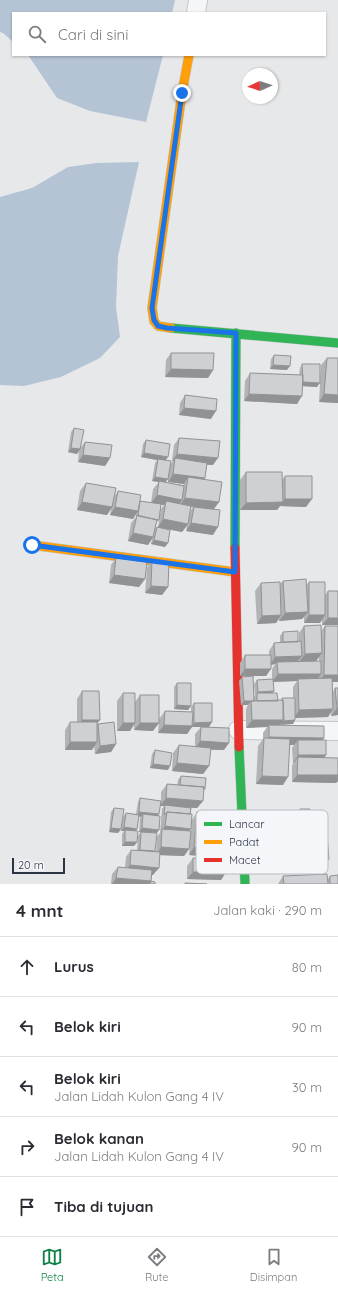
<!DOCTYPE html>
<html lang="id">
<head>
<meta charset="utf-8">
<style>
  :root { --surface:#fff; --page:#f7f7f7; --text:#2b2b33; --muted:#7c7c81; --line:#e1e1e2; --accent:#0b8043 }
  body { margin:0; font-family:Quicksand,sans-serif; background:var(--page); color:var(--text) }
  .compass { position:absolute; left:242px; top:68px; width:36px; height:36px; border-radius:50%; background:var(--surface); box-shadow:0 1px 3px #0004; rotate:267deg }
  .scale { position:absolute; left:12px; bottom:10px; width:53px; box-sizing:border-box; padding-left:4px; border:2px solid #2b3445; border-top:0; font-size:11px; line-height:14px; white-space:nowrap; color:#2b3445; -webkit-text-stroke:3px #f4f6f9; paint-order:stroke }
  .stop { position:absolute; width:12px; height:12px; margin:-9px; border:3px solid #1a73e8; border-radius:50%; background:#fff }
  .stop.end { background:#1a73e8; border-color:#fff; box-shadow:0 1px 4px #0008 }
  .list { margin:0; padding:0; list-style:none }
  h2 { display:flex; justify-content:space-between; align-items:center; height:52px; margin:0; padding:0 16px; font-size:17px }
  h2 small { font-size:13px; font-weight:400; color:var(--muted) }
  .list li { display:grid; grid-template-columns:26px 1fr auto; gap:12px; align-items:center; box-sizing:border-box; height:60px; padding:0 16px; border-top:1px solid var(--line) }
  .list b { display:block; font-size:15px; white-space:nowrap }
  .list p { margin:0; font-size:13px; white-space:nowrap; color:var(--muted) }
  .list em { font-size:13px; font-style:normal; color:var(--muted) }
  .icon { flex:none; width:22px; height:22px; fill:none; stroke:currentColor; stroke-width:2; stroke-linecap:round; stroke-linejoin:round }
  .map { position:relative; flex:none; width:338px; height:884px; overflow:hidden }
  .search { position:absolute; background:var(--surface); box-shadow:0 1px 3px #0004; left:12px; right:12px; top:12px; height:44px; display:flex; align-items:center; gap:10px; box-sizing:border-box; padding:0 14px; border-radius:0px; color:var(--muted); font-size:15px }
  .sheet { height:352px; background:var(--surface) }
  nav { display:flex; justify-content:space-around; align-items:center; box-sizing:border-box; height:56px; border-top:1px solid var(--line); background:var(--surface); font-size:11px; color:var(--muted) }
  nav a { display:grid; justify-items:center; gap:2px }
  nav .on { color:var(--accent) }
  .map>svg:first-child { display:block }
  .water { fill:#b4c4d5 }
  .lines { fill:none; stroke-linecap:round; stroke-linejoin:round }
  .street-casing { stroke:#c4c6c8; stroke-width:20 }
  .fast-casing { stroke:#c4c6c8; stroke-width:10 }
  .slow-casing { stroke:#c4c6c8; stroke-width:10 }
  .jam-casing { stroke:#c4c6c8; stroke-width:10 }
  .street { stroke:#f5f6f7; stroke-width:18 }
  .fast { stroke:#30b455; stroke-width:9 }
  .slow { stroke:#ff9f0a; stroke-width:9 }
  .jam { stroke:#e5322d; stroke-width:9 }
  .wall { fill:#b1b3b5; fill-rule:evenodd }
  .shaded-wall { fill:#909294 }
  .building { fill:#ced0d3; stroke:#909294 }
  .route { stroke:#1a73e8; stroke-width:5 }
  .key { fill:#f4f6f9; stroke:#b8bcc3; stroke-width:1 }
  .key-label { font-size:11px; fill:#2b3445 }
</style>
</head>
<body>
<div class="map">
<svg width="338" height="884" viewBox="0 0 338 884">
  <rect width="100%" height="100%" fill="#e6e8ea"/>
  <path class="water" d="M0,0H175L172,13H13V42L3,33L0,32Z
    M28,55H163L146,122L90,111L57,98Z
    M139,162L118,256L116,307L120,337L100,358L61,377L24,386L0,385V197L32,188L68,167L97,163Z"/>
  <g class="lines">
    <defs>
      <path id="street" d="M196,13L198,0
        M238,730L338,731"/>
      <path id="fast" d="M171,328L338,343
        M235,548L236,333
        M239,747L245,884"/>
      <path id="slow" d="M171,328L158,326L154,321L152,308L182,93L189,55
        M32,545L235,572"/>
      <path id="jam" d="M235,548L239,747"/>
    </defs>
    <use href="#street" class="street-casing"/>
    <use href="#fast" class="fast-casing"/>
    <use href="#slow" class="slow-casing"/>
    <use href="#jam" class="jam-casing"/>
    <use href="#street" class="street"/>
    <use href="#fast" class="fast"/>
    <use href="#slow" class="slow"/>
    <use href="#jam" class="jam"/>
  </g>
  <path class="wall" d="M171,353L213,370L208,378L165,377L166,360Z
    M274,355L287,370L270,369L271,359Z
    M327,358H338V403L319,402L321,365Z
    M302,364L317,387L303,386L297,404L244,401L245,381L250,373L299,375L300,368Z
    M185,395L211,419L179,415L180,403Z
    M74,428L80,448L85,442L110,458L105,466L78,462L79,451L77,454L68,452L71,432Z
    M179,438L213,465H207L205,478L204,480L219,502L214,509L213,535L186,531L187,526L182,532L161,528L165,547L151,544L152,539L148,545L128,541L131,523L136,517V514L133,519L110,515L111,509L107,515L77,510L80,491L86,483L114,497L118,491L140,502L151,503L153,489L159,482L152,481L155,463L157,460L141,457L143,444L146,440L170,465L173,461H172L174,445ZM168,478V482L184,484L183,485L165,482ZM161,505H164L161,509L158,527H157L155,529L156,523L159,520ZM191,507H193L190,512Z
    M246,472L282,480L285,476L306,507L280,506L277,510H240V480Z
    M116,558L145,579L139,587L109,583L111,565Z
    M152,560L168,587L162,595L145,593L147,568Z
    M283,581L306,586L309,582L325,595L328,591H338V625H322V619L320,623H304V617L302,619L279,621V619L276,623L257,624L255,591L261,583L280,584Z
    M304,626L321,631L325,626H338V682H332L333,692L335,688H338V715L331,716V712L328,717L295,718V720L293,724H280L279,726L322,740L326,755L324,758H338V781L336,783L292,782V765L294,763H293L292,748L294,745H290L283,785L256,784L258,746L263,739V733L267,727L246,728V709L248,705H241L239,681L242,677L254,697L255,695L254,684L257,680L272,679V669L275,664L271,665L266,676H240V663L245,655H269V651L274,643H280V636L283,632L299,642V633ZM319,657V661H316ZM297,681L293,687V698H282L281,701H278L272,693L274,691L273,682Z
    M177,683L191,706L188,710L174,709V687Z
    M82,691L97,724H98L116,744L111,752L95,754L94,746L92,750H65V730L70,722H77V699Z
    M123,693L135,702L140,695L153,731L134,730V724L130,731H117V701Z
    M194,703L209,727H203L224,750H210L209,766L203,774L172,771L173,753L179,745L195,747V734L201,727H192L187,734L158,733L159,719L165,711L191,712V707Z
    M155,750L168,770L150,768L152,754Z
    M181,776L205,789L203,791V801L197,808H191L190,814L191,829L189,831V849L184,856L160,855L153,875H152L151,881L155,884H111L112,874L118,867H125L126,857L131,850H137L138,836L141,832H139L140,818L141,817L139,816L137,829L136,831L137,842L134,846H122V834L124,831H121L123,817L126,813L136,814L138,802L140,798L161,801V792L167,784L177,785L178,780ZM160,806H164L162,809L160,833L157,837L156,852H155L156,833L159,830L158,815Z
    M114,808L121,829L118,833L109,832L111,812Z
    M300,809L307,829L298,830V826L295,830L272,831L271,818L274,814L297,813Z
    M197,812L223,858L189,855L192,820Z
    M275,835L308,838L309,836L324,866L307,868L306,863L303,868L272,870L271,858L272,857H271L270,842Z
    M193,858L226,872L221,880L187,879V866Z
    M283,876L327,880L330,876L338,884H278Z"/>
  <path class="shaded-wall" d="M273,365L290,366L287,370L270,369Z
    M171,369L213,370L208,378L165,377Z
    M302,382L320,383L317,387L299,386Z
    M249,394L302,396L297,404L244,401Z
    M324,394L338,395V403L319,402Z
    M184,408L216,411L211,419L179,415Z
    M71,448L80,449L77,454L68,452Z
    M144,453L168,457L165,461L158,459L157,460L141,457Z
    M177,454L218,458L213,465L174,462L175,458L173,461H172Z
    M83,455L110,458L105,466L78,462Z
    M173,474L205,478L200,486L188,477L184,484L168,482Z
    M155,477L168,479L165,483L152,481Z
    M157,495L182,500L177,507L166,501L164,505L151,503Z
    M185,498L219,502L213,510L180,505Z
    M285,499H312L306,507L280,506L277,510H240L246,503L282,502Z
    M82,502L112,507L107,515L77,510Z
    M115,507L138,511L133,519L110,515Z
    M163,519L188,524L182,532L158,527Z
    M191,523L218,527L213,535L186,531Z
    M133,533L153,537L148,545L128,541Z
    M154,540L168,543L165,547L151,544Z
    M114,575L145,579L139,587L109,583Z
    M151,586L168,587L162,595L145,593Z
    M308,612L302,619L279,621L285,613Z
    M281,615L276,623L257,624L262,616Z
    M309,615H325L320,623H304Z
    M328,618H338V625H322Z
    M322,653L316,661H300L305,654Z
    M302,656L296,663L277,662L275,664L270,665L275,657Z
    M245,669H271L266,676H240Z
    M278,674H321L316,681L298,679L297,681L272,682Z
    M324,675H338V682H319Z
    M274,691L271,695H257L258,692Z
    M244,701H254H251L248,705H241Z
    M177,705L191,706L188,710L174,709Z
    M337,708H338V715L331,716Z
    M333,709L328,717L294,718L299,710Z
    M82,720H100L94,727H77Z
    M252,720H284L278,727L269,725L267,727L246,728Z
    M295,720L293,724L280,725L283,721Z
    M212,722L209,727H192L187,734L158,733L164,725L192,726L194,723Z
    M123,723H135L130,731H117Z
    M140,723H159L153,731L134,730Z
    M269,737L324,738L318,746L298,740L294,745H263Z
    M200,741L229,743L224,750L195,749Z
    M70,742H97L92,750H65Z
    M116,744L111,752L95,754L100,746Z
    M298,755H326L321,763L298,757L294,763H293Z
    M177,763L209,766L203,774L172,771Z
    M153,764L170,766L168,770L150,768Z
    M297,775H338V781L336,783L292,782Z
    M262,776L288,777L283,785L256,784Z
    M166,798L203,801L197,808L165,806V805L164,806H160Z
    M139,812L159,814L156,818L143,814L141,817L136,816Z
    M310,825L307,829L298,830L300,826Z
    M165,826L191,829L185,836L162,830Z
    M298,826L295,830L272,831L275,827Z
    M124,827L137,829L134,833L125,830L124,831H121Z
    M111,828L121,829L118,833L109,832Z
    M142,828L159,830L156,834L139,832Z
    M125,842H137L134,846H122Z
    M161,847L189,849L184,856L156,855Z
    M194,847L228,850L223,858L189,855Z
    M308,848L303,855L277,851L272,857H271L276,849Z
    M329,859L324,866L307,868L312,860Z
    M309,860L303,868L272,870L277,862Z
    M130,865L159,868L153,875L124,872Z
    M193,872H226L221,880L187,879Z
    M116,878L151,881L149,884H112Z"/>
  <path class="building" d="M171,353H214L213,370L171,369Z
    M274,355L291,356L290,366L273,365Z
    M327,358H338V395L324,394Z
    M302,364H320V383L303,382Z
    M250,373L303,375L302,396L249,394Z
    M185,395L217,399L216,411L184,408Z
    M74,428L84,430L80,449L71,448Z
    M179,438L220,441L218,458L177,454Z
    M146,440L170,444L168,457L144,453Z
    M85,442L112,445L110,458L83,455Z
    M175,458L207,463L205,478L173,474Z
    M158,459L171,461L168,479L155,477Z
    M246,472H282L283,502L246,503Z
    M285,476H312V499H285Z
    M188,477L222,482L219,502L185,498Z
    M159,481L184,486L182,500L157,495Z
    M86,483L116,488L112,507L82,502Z
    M118,491L141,495L138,511L115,507Z
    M140,501L161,504L159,520L138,516Z
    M166,501L191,506L188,524L163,519Z
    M194,507L220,510L218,527L191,523Z
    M137,515L157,520L153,537L133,533Z
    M157,527L170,530L168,543L154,540Z
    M116,558L147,562L145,579L114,575Z
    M152,560L169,562L168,587L151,586Z
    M306,579L308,612L285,613L283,581Z
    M280,582L281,615L262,616L261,583Z
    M309,582H325V615H309Z
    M328,591H338V618H328Z
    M321,625L322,653L305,654L304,626Z
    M325,626H338V675H324Z
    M298,631V642H283V632Z
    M301,641L302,656L275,657L274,643Z
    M245,655H271V669H245Z
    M321,661V674H278L277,662Z
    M253,676L254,701H244L242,677Z
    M332,678L333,709L299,710L298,679Z
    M273,679L274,691L258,692L257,680Z
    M177,683H191V706L177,705Z
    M335,688H338V708H337Z
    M82,691H99L100,720H82Z
    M123,693H135V723H123Z
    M257,693H277L278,701H257Z
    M140,695H159V723H140Z
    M282,698H295V720L283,721V700L282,701Z
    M283,700L284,720H252L251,701Z
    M194,703H212V722L194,723Z
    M165,711L193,712L192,726L164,725Z
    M70,722H97V742H70Z
    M114,722L116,744L100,746L98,724Z
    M269,725L324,726V738L269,737Z
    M201,727L229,728V743L200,741Z
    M264,738L290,739L288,777L262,776Z
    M298,740H326V755H298Z
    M179,745L211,748L209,766L177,763Z
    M155,750L172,753L170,766L153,764Z
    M298,757L338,758V775H297Z
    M181,776L206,778L205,789H204V787L180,785Z
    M167,784L204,787L203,801L166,798Z
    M140,798L161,801L159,814L139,812Z
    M165,805L191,808L190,814L167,812L164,815Z
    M114,808L124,809L121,829L111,828Z
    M300,809H310V825L300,826Z
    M167,812L192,814L191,829L165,826Z
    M197,812L231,815L228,850L194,847Z
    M126,813L139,815L137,829L124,827Z
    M143,814L160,816L159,830L142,828Z
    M162,829L191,831L189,849L161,847Z
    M125,830L138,831L137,842H125Z
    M141,832L157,833L155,851L140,850Z
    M327,834L329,859L312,860L309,836Z
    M131,850L160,852L159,868L130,865Z
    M193,858L227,859L226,872H193Z
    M118,867L152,870L151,881L116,878Z
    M327,874L328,884H284L283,876Z
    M338,875V884H330V876Z
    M151,881L155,882V884H150Z
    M185,883L207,884H185Z"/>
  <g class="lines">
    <path class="route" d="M32,545L235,572L236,333L167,328L158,326L154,320L152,308L182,93"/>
  </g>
  <rect x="196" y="810" width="132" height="64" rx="6" class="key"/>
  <rect x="204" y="822" width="18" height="4" fill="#30b455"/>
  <rect x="204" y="840" width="18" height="4" fill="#ff9f0a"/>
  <rect x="204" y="858" width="18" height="4" fill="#e5322d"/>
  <g class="key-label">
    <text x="229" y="828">Lancar</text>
    <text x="229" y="846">Padat</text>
    <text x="229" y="864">Macet</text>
  </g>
</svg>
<svg class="compass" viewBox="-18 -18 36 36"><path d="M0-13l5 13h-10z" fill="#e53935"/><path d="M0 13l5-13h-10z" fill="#7c7c81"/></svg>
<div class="scale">20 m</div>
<div class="stop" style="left:32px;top:545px"></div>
<div class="stop end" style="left:182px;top:93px"></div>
<div class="search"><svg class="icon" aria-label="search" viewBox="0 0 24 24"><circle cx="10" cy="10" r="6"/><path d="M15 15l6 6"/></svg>Cari di sini</div>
</div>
<section class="sheet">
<h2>4 mnt<small>Jalan kaki · 290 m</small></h2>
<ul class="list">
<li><svg class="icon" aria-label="ahead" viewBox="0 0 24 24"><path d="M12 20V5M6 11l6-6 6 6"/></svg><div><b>Lurus</b></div><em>80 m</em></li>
<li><svg class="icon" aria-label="left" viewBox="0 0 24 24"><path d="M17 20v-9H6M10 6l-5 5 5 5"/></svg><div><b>Belok kiri</b></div><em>90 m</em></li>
<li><svg class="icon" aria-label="left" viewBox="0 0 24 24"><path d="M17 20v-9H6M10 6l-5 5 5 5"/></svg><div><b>Belok kiri</b><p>Jalan Lidah Kulon Gang 4 IV</p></div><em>30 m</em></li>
<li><svg class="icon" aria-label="right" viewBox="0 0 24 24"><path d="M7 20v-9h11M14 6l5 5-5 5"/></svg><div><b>Belok kanan</b><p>Jalan Lidah Kulon Gang 4 IV</p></div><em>90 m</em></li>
<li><svg class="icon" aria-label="arrive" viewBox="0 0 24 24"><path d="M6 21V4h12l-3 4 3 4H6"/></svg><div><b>Tiba di tujuan</b></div></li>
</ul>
</section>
<nav>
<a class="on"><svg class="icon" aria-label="map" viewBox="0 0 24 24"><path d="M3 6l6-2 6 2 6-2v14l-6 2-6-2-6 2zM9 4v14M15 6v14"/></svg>Peta</a>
<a><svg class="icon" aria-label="directions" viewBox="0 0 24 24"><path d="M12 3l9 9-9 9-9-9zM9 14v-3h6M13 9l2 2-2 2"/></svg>Rute</a>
<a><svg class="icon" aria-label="saved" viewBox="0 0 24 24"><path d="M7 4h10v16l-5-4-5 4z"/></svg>Disimpan</a>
</nav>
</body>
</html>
